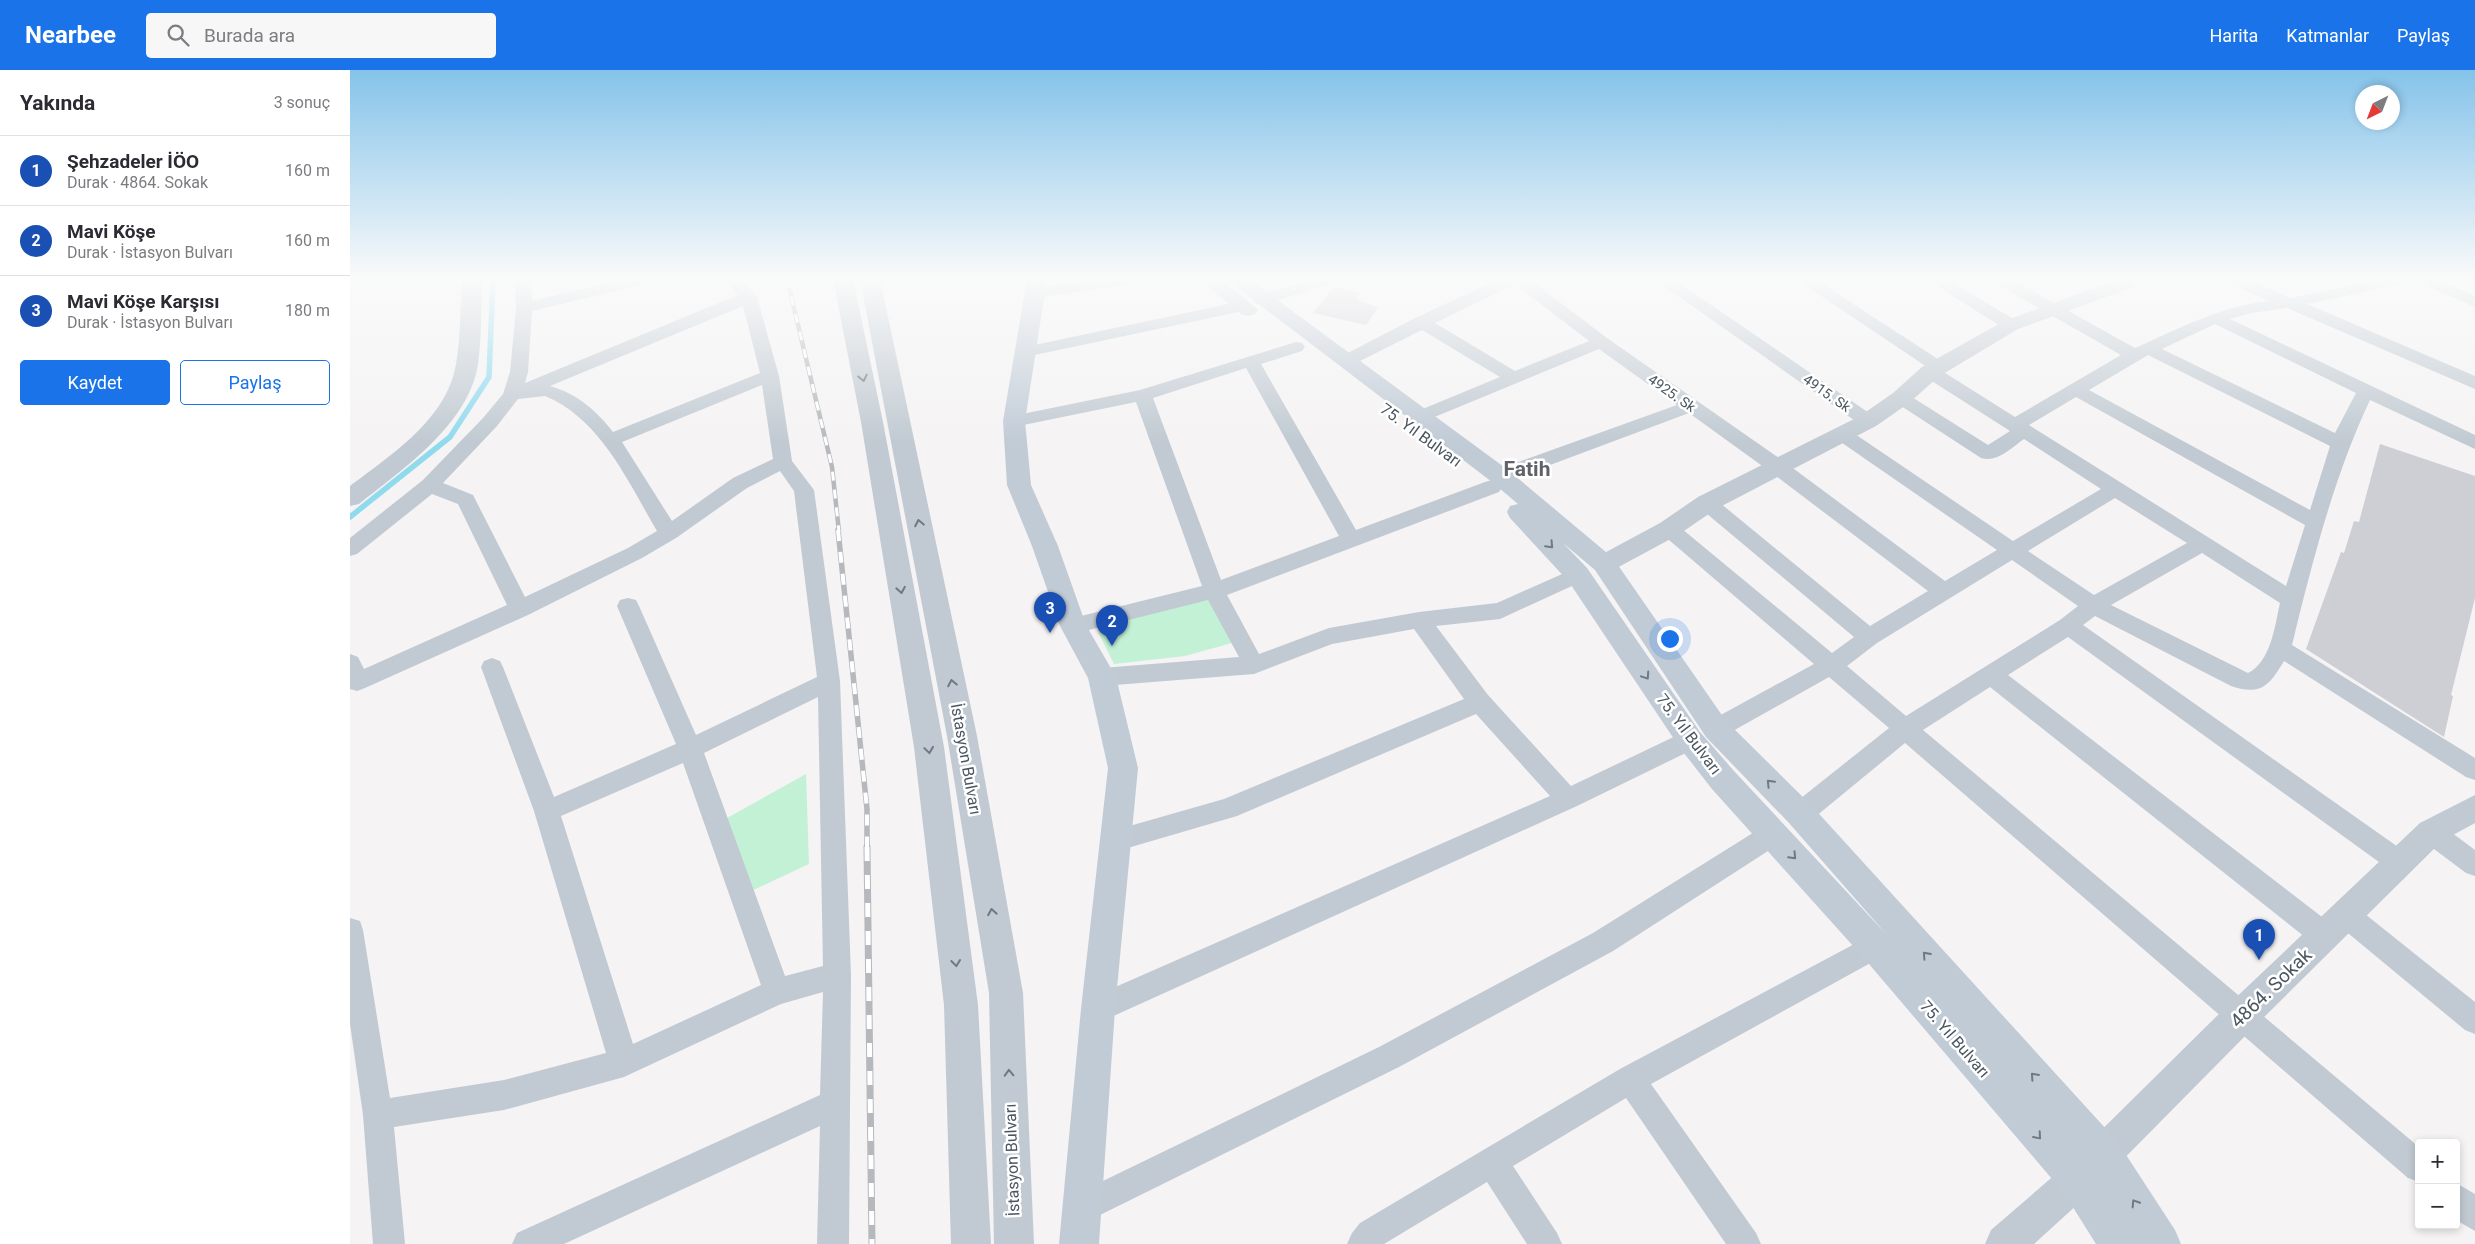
<!DOCTYPE html>
<html lang="tr">
<head>
<meta charset="utf-8">
<style>
  :root { --surface:#fff; --page:#f7f7f7; --text:#2b2b33; --muted:#7c7c81; --line:#e1e1e2; --accent:#1a73e8 }
  body { margin:0; font-family:Roboto,sans-serif; background:var(--page); color:var(--text) }
  .controls { position:absolute; right:15px; bottom:15px; display:grid; overflow:hidden; border-radius:5px; box-shadow:0 2px 8px #0003 }
  .controls button { width:45px; height:45px; display:grid; place-items:center; padding:0; border:0; border-bottom:1px solid var(--line); background:var(--surface); color:var(--text); font:25px sans-serif }
  .compass { position:absolute; left:2005px; top:15px; width:45px; height:45px; border-radius:50%; background:var(--surface); box-shadow:0 2px 8px #0003; rotate:222deg }
  .you { position:absolute; left:1319px; top:568px; width:18px; height:18px; margin:-12px; border:4px solid #fff; border-radius:50%; background:#1a73e8; box-shadow:0 0 0 8px #1a73e833 }
  .badge { display:grid; place-items:center; width:32px; height:32px; border-radius:50%; background:var(--accent); color:#fff; font-size:16px; font-weight:700 }
  .pin { position:absolute; translate:-50% -41px; filter:drop-shadow(0 1px 2px #0008) }
  .pin::after { content:''; position:absolute; top:26px; width:18px; height:15px; background:inherit; clip-path:polygon(0 0,100% 0,50% 100%) }
  .list { margin:0; padding:0; list-style:none }
  h2 { display:flex; justify-content:space-between; align-items:center; height:65px; margin:0; padding:0 20px; font-size:21px }
  h2 small { font-size:16px; font-weight:400; color:var(--muted) }
  .list li { display:grid; grid-template-columns:32px 1fr auto; gap:15px; align-items:center; box-sizing:border-box; height:70px; padding:0 20px; border-top:1px solid var(--line) }
  .list b { display:block; font-size:19px; white-space:nowrap }
  .list p { margin:0; font-size:16px; white-space:nowrap; color:var(--muted) }
  .list em { font-size:16px; font-style:normal; color:var(--muted) }
  .actions { display:flex; gap:10px; padding:15px 20px }
  .actions a { flex:1; padding:11px 0; border:1px solid var(--accent); border-radius:5px; text-align:center; font-size:18px; color:var(--accent) }
  .actions .main { background:var(--accent); color:#fff }
  .icon { flex:none; width:28px; height:28px; fill:none; stroke:currentColor; stroke-width:2; stroke-linecap:round; stroke-linejoin:round }
  .map { position:relative; flex:none; width:2125px; height:1174px; overflow:hidden }
  header { display:flex; align-items:center; gap:30px; box-sizing:border-box; height:70px; padding:0 25px; background:var(--accent); color:#fff }
  header strong { font-size:24px }
  nav { display:flex; gap:28px; margin-inline-start:auto; font-size:18px }
  .search { width:350px; height:45px; background:var(--page); display:flex; align-items:center; gap:12px; box-sizing:border-box; padding:0 18px; border-radius:5px; color:var(--muted); font-size:19px }
  main { display:flex }
  aside { flex:1; background:var(--surface) }
  .map>svg:first-child { display:block }
  .green { fill:#c3f1d5 }
  .lines { fill:none; stroke-linecap:round; stroke-linejoin:round }
  .stream { stroke:#90daee; stroke-width:5.5 }
  .building { fill:#cdcfd5 }
  .minor { fill:#c1cad2; fill-rule:evenodd }
  .tertiary { fill:#c1cad2; fill-rule:evenodd }
  .secondary { fill:#c1cbd6; fill-rule:evenodd }
  .rail-far2-casing { stroke:#b5b8bd; stroke-width:4.5 }
  .rail-far1-casing { stroke:#b5b8bd; stroke-width:5.5 }
  .rail-casing { stroke:#b5b8bd; stroke-width:7 }
  .rail-far2 { stroke:#fff; stroke-width:3; stroke-dasharray:9; stroke-linecap:butt }
  .rail-far1 { stroke:#fff; stroke-width:4; stroke-dasharray:11; stroke-linecap:butt }
  .rail { stroke:#fff; stroke-width:5; stroke-dasharray:14; stroke-linecap:butt }
  .oneway { stroke:#6e7983 }
  .oneway2 { stroke:#6e7984 }
  .labels { text-anchor:middle; dominant-baseline:central; stroke-width:5; stroke-linejoin:round; paint-order:stroke }
  .far-street-label { font-size:14px; fill:#4a5661; stroke:#fff }
  .street-label { font-size:16px; fill:#4a5661; stroke:#fff }
  .near-street-label { font-size:19px; fill:#4a5661; stroke:#fff }
  .district-label { font-size:21px; font-weight:bold; fill:#5f6368; stroke:#fff }
</style>
</head>
<body>
<header>
<strong>Nearbee</strong>
<div class="search"><svg class="icon" aria-label="search" viewBox="0 0 24 24"><circle cx="10" cy="10" r="6"/><path d="M15 15l6 6"/></svg>Burada ara</div>
<nav><a>Harita</a><a>Katmanlar</a><a>Paylaş</a></nav>
</header>
<main>
<aside>
<h2>Yakında<small>3 sonuç</small></h2>
<ul class="list">
<li><span class="badge" style="background:#1a4fb4">1</span><div><b>Şehzadeler İÖO</b><p>Durak · 4864. Sokak</p></div><em>160 m</em></li>
<li><span class="badge" style="background:#1a4fb4">2</span><div><b>Mavi Köşe</b><p>Durak · İstasyon Bulvarı</p></div><em>160 m</em></li>
<li><span class="badge" style="background:#1a4fb4">3</span><div><b>Mavi Köşe Karşısı</b><p>Durak · İstasyon Bulvarı</p></div><em>180 m</em></li>
</ul>
<div class="actions"><a class="main">Kaydet</a><a>Paylaş</a></div>
</aside>
<div class="map">
<svg width="2125" height="1174" viewBox="0 0 2125 1174">
  <rect width="100%" height="100%" fill="#f5f3f3"/>
  <path class="green" d="M863,523L882,573L835,586L764,594L748,562L756,550Z
    M456,704L459,794L395,824L370,752Z"/>
  <g class="lines">
    <path class="stream" d="M0,447L100,367L139,307L143,209"/>
  </g>
  <path class="building" d="M984,217L1010,223L1006,229L1028,238L1016,255L963,243Z
    M2030,374L2125,406V528L2101,625L2103,626L2094,667L1956,579L1991,482L1994,483L2004,451L2009,452Z"/>
  <g class="lines">
    <path class="minor" d="M165,209H181L182,231L275,209H304L302,212L182,241L178,302L175,313L388,225L374,209H391L407,227L429,306L442,391L464,420L490,611L501,905L499,1174H467L470,1056L214,1174H162L167,1163L470,1025L473,922L431,934L274,1007L154,1040L44,1057L55,1174H23L13,1045L0,954V848L10,851L13,860L40,1028L154,1010L256,983L184,741L131,597L134,591L142,588L150,591L153,597L204,727L326,674L267,536L270,530L278,528L286,530L289,536L346,665L467,607L444,421L430,401L397,418L326,468L292,488L178,545L15,618L7,621L0,619V584L8,587L14,599L157,535L108,434L82,424L7,484L0,486V468L73,410L133,348L153,324L160,302L166,238ZM393,236L410,303L263,362C247,341 226,323 200,316ZM412,315L423,389L383,408L322,451L272,372ZM195,326C251,349 278,412 307,461L278,478L175,527L123,425L93,413L147,356L168,329ZM468,627L473,896L435,906L354,683ZM333,693L411,915L283,974L211,746Z
      M755,209H790L788,212L782,214L684,228L678,227L676,223L678,219L684,218Z
      M964,209H989L987,212L912,235L906,234L904,230L906,226Z
      M1149,209H1179L1257,268L1436,393L1595,511L1647,480L1485,368L1483,364L1485,360L1492,358L1499,360L1663,471L1751,419L1674,369C1661,378 1647,393 1631,388L1545,332L1542,328L1545,324H1557L1638,375L1660,361L1574,306L1571,302L1577,297L1446,209H1465L1594,293L1597,297L1592,301L1665,347L1771,285L1643,212L1641,209H1661L1785,278C1828,259 1871,236 1919,231L1877,212L1875,209H1897L1941,228L2030,209H2061L2059,212L2053,214L1957,234L2125,306V319L1937,238L1901,243L1880,249L2125,365V379L2020,330C1984,406 1962,493 1942,575L2125,688V710L2116,707L1934,591C1919,616 1911,626 1881,616L1745,546L1733,555L2058,784L2062,792L2058,800L2049,803L2040,800L1718,567L1658,605L1985,857L1989,866L1985,875L1975,878L1965,875L1640,617L1573,660L2069,1077V1112L2058,1108L1555,673L1459,752L1450,755L1441,752L1437,744L1441,736L1539,658L1479,607L1374,666L1366,669L1358,666L1354,659L1358,652L1464,594L1312,464L1309,459L1312,454L1319,452L1326,454L1482,583L1504,567L1350,438L1347,433L1350,428L1357,426L1364,428L1520,556L1578,521L1422,403L1339,343L1157,411L1150,412L1143,411L1140,406L1143,401L1327,335L1249,279L1070,353L1063,351L1061,347L1063,343L1150,307L1072,260L1002,295H990L987,291L990,287L1065,248ZM1165,214L1239,271L1165,301L1085,253ZM1865,254L2006,323L1985,363L1812,279ZM1798,285L1980,376L1960,440L1739,320ZM1726,327L1955,455L1936,516L1679,355ZM1765,428L1837,473L1744,525L1678,481ZM1852,483L1930,533C1925,555 1921,592 1898,603L1761,535ZM1662,490L1728,536L1710,550L1556,646L1497,596L1527,573Z
      M1304,209H1323L1525,347L1527,351L1525,355H1511Z
      M1576,209H1596L1667,251L1670,255L1667,259H1655Z
      M2067,209H2088L2125,226V237L2069,212Z
      M892,231L898,232L900,236L898,240L675,287L669,286L666,282L669,278L675,277Z
      M946,272L952,273L955,277L952,281L911,294L1006,460L1135,412L1142,410L1149,412L1152,417L1149,422L877,525L909,584L979,558L1069,542L1147,533L1228,497L1235,500L1239,505L1235,510L1150,549L1086,556L1138,625L1221,716L1332,663L1340,660L1348,663L1352,670L1348,677L1227,736L748,953L738,949L734,939L738,929L1200,726L1126,644L887,746L764,782L755,779L751,771L755,763L874,729L1114,629L1064,559L982,574L904,604L752,616L744,613L741,607L744,601L752,598L889,587L858,530L723,564L715,562L712,556L715,550L723,548L852,516L786,332L664,357L657,355L655,351L657,347L790,320ZM896,298L989,466L871,510L803,328Z
      M2081,751L2090,754L2125,780V806L2116,803L2072,770L2068,762L2072,754Z
      M1423,753L1432,756L1436,764L1432,772L1263,881L1049,997L744,1148L733,1153L722,1148L717,1137L722,1126L1029,977L1243,863L1414,756Z
      M1996,833L2005,836L2125,932V964L2115,960L1987,854L1983,845L1987,836Z
      M1525,863L1535,867L1539,876L1535,885L1301,1014L1406,1163L1411,1174H1376L1276,1028L1163,1096L1207,1163L1212,1174H1177L1137,1112L1034,1174H997L1002,1163L1010,1153L1270,999Z
      M2106,1113L2125,1124V1161L2106,1150Z"/>
    <path class="tertiary" d="M112,209H132C131,237 132,266 128,294C119,354 53,399 9,434L0,436V416C41,385 97,349 106,294C111,266 110,237 112,209Z
      M483,209H503L533,352L594,677L628,935L641,1174H601L594,935L564,677L511,352Z
      M510,209H530L627,666L673,923L684,1174H644L639,923L597,666Z
      M1769,209H1797L1794,213L1668,259L1588,307L1559,333L1526,356L1366,439L1328,465L1263,500L1254,503L1245,500L1241,494L1245,488L1310,453L1348,427L1510,346L1543,323L1572,297L1654,251Z
      M2125,725V753L2092,771L1902,959L1740,1123L1684,1174H1635L1641,1160L1714,1097L1878,935L2070,753Z"/>
    <path class="secondary" d="M677,209H697L675,351L681,415L708,476L736,555L766,607L788,698L765,939L749,1174H709L731,939L758,698L738,608L710,556L682,476L657,415L653,351Z
      M849,209H871L908,240L905,244L898,246L891,244Z
      M876,209H899L1158,400L1263,488L1376,651L1461,735L1767,1071L1825,1160L1831,1174H1746L1714,1123L1513,887L1362,719L1330,678L1219,512L1160,448L1157,442L1160,436L1168,434L1142,412ZM1213,473L1245,500L1356,667L1439,753L1656,1001L1537,865L1384,701L1350,662L1237,498Z"/>
    <defs>
      <path id="rail-far2" d="M437,209L482,397L489,462"/>
      <path id="rail-far1" d="M488,460L517,739V778"/>
      <path id="rail" d="M517,777L522,1174"/>
    </defs>
    <use href="#rail-far2" class="rail-far2-casing"/>
    <use href="#rail-far1" class="rail-far1-casing"/>
    <use href="#rail" class="rail-casing"/>
    <use href="#rail-far2" class="rail-far2"/>
    <use href="#rail-far1" class="rail-far1"/>
    <use href="#rail" class="rail"/>
  </g>
  <defs><path id="oneway-chevron" d="M-2-3.5L2.5 0L-2 3.5" fill="none" stroke-width="1.6" stroke-linecap="round" stroke-linejoin="round" transform="scale(1.25)"/></defs>
  <g class="oneway">
    <use href="#oneway-chevron" transform="translate(513 308) rotate(78)"/>
    <use href="#oneway-chevron" transform="translate(569 453) rotate(-101)"/>
    <use href="#oneway-chevron" transform="translate(551 520) rotate(80)"/>
    <use href="#oneway-chevron" transform="translate(602 613) rotate(-101)"/>
    <use href="#oneway-chevron" transform="translate(579 680) rotate(82)"/>
    <use href="#oneway-chevron" transform="translate(642 842) rotate(-100)"/>
    <use href="#oneway-chevron" transform="translate(606 893) rotate(83)"/>
    <use href="#oneway-chevron" transform="translate(659 1003) rotate(-92)"/>
  </g>
  <g class="oneway2">
    <use href="#oneway-chevron" transform="translate(1200 475) rotate(47)"/>
    <use href="#oneway-chevron" transform="translate(1296 606) rotate(56)"/>
    <use href="#oneway-chevron" transform="translate(1420 713) rotate(-134)"/>
    <use href="#oneway-chevron" transform="translate(1443 786) rotate(47)"/>
    <use href="#oneway-chevron" transform="translate(1576 885) rotate(-132)"/>
    <use href="#oneway-chevron" transform="translate(1684 1006) rotate(-132)"/>
    <use href="#oneway-chevron" transform="translate(1688 1066) rotate(49)"/>
    <use href="#oneway-chevron" transform="translate(1785 1133) rotate(-122)"/>
  </g>
  <linearGradient id="sky" x2="0" y2="1"><stop stop-color="#85c3ea"/><stop offset="0.56" stop-color="#fafafa"/><stop offset="1" stop-color="#fafafa" stop-opacity="0"/></linearGradient>
  <rect width="2125" height="373" fill="url(#sky)"/>
  <g class="labels">
    <g class="far-street-label">
      <text transform="translate(1322 323) rotate(35)">4925. Sk</text>
      <text transform="translate(1477 323) rotate(35)">4915. Sk</text>
    </g>
    <g class="street-label">
      <text transform="translate(1071 365) rotate(36)">75. Yıl Bulvarı</text>
      <text transform="translate(1339 664) rotate(53)">75. Yıl Bulvarı</text>
      <text transform="translate(616 689) rotate(80)">İstasyon Bulvarı</text>
      <text transform="translate(1605 969) rotate(49)">75. Yıl Bulvarı</text>
      <text transform="translate(662 1090) rotate(-92)">İstasyon Bulvarı</text>
    </g>
    <g class="near-street-label">
      <text transform="translate(1921 918) rotate(-44)">4864. Sokak</text>
    </g>
    <g class="district-label">
      <text x="1177" y="399">Fatih</text>
    </g>
  </g>
</svg>
<div class="controls">
<button>+</button>
<button>−</button>
</div>
<svg class="compass" viewBox="-18 -18 36 36"><path d="M0-13l5 13h-10z" fill="#e53935"/><path d="M0 13l5-13h-10z" fill="#7c7c81"/></svg>
<div class="you"></div>
<div class="pin badge" style="left:1909px;top:890px;background:#1a4fb4">1</div>
<div class="pin badge" style="left:762px;top:576px;background:#1a4fb4">2</div>
<div class="pin badge" style="left:700px;top:563px;background:#1a4fb4">3</div>
</div>
</main>
</body>
</html>
